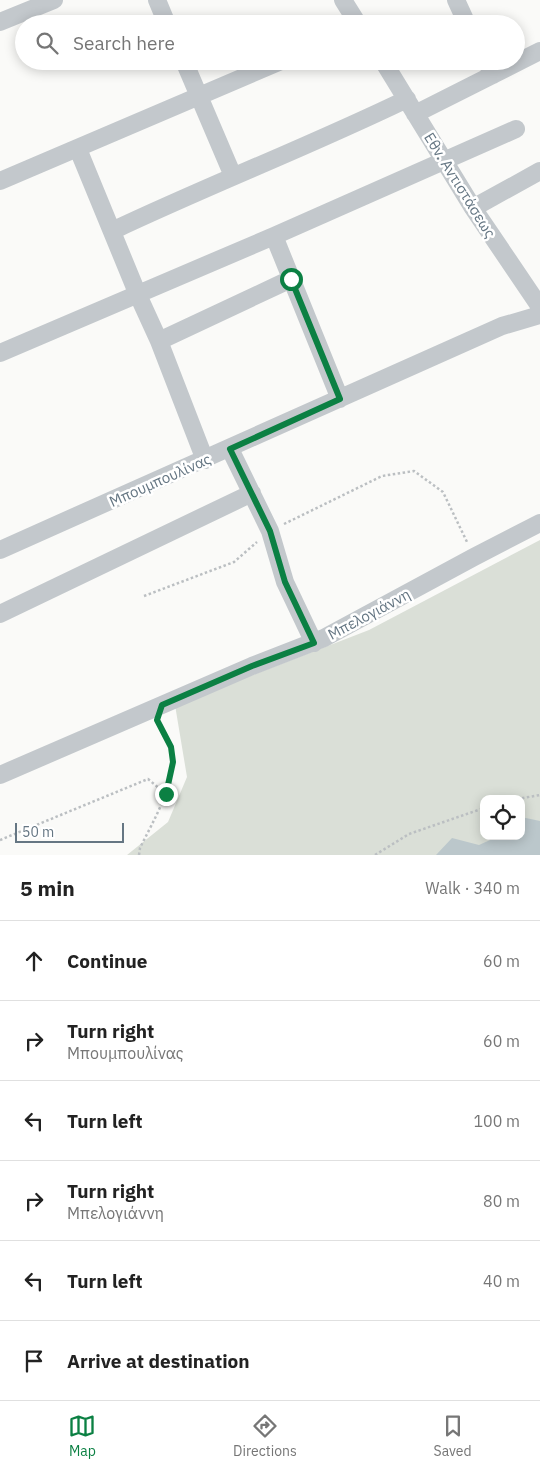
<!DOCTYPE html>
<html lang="en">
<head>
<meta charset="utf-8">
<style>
  :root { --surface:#fff; --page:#f6f6f6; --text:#222; --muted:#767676; --line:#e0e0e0; --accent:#0b8043 }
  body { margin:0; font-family:"IBM Plex Sans",sans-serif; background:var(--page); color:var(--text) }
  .controls { position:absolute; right:15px; bottom:15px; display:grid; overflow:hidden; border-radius:10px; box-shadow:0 2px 12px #0003 }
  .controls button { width:45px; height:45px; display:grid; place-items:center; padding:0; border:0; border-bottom:1px solid var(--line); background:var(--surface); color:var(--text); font:25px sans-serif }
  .scale { position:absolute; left:15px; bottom:12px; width:109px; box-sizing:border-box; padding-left:5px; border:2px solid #657683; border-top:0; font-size:14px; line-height:18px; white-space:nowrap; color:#657683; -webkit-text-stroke:4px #fff; paint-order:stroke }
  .stop { position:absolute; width:15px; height:15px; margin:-11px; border:4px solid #0b8043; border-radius:50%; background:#fff }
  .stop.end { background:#0b8043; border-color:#fff; box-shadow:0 1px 5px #0008 }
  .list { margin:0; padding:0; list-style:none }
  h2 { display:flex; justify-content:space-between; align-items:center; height:65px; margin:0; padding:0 20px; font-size:21px }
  h2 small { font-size:16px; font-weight:400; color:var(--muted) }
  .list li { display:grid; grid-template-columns:32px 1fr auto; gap:15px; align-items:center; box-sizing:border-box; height:80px; padding:0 20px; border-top:1px solid var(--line) }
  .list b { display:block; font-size:19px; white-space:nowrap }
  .list p { margin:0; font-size:16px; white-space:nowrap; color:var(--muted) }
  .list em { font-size:16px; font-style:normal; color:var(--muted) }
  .icon { flex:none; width:28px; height:28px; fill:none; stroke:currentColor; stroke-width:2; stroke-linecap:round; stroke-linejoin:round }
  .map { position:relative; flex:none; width:540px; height:855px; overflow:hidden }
  .search { position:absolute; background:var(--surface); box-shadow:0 2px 12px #0003; left:15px; right:15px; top:15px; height:55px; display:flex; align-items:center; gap:12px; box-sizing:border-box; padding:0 18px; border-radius:28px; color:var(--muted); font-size:19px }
  .sheet { height:545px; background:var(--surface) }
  nav { display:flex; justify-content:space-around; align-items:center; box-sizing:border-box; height:70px; border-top:1px solid var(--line); background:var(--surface); font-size:14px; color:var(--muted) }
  nav a { display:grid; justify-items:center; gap:2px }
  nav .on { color:var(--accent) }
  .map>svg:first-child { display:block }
  .green { fill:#dadfd7; fill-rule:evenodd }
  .water { fill:#bbc7cb }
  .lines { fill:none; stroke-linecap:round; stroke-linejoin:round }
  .path { stroke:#bbbfc2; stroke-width:2.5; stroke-dasharray:2.5 2.5; stroke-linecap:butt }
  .minor { stroke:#c3c8cc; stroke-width:18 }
  .route { stroke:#0b8043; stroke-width:6 }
  .labels { text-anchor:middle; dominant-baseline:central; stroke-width:5; stroke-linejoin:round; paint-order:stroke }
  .street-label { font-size:15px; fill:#657683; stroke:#fff }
</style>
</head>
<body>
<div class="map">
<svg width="540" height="855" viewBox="0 0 540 855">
  <rect width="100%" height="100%" fill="#fafaf8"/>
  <path class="green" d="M540,540V855H127L168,822L187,777L175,705L369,630ZM484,799H521V836H484Z"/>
  <path class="water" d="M521,817L540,821V855H436L452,838L479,845L499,836H521Z"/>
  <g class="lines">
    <path class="path" d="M284,524L382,476L414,471L443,492L468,544
      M144,596L234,562L257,542
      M517,799L540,795
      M0,840L148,779L166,794
      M139,855L140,848C153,821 179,779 171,748C169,740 163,731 159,723
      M375,855L409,834L484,808"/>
    <path class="minor" d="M157,0L167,24
      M343,0L358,24
      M456,0L467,24
      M0,22L54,0
      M184,61L233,176
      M383,61L473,208L540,307
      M486,61L493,75
      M415,114L540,51
      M78,149L138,295L159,341L205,460
      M0,181L281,61
      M473,208L540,171
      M112,231C209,185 310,146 407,99
      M274,236L340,399
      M159,341L291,279
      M0,353L274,236L516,129
      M230,449L270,531L285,582L314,643
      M0,550L502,326L540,315
      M0,614L252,493
      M0,775L252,666L324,638L474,557L540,523"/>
  </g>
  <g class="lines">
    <path class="route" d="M166,794L173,762L171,747L157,720L162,705L252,666L314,643L285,582L270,531L230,449L340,399L291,279"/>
  </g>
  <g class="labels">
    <g class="street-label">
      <text transform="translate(460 185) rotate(58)">Εθν. Αντιστάσεως</text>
      <text transform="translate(160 480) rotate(-24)">Μπουμπουλίνας</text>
      <text transform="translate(369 614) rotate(-28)">Μπελογιάννη</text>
    </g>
  </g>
</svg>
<div class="controls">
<button><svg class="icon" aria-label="locate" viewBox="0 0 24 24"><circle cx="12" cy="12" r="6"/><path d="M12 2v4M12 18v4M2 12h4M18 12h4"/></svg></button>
</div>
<div class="scale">50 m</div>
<div class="stop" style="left:291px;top:279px"></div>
<div class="stop end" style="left:166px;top:794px"></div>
<div class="search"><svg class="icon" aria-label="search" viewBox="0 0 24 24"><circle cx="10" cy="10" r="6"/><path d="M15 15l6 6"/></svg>Search here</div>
</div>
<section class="sheet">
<h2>5 min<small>Walk · 340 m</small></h2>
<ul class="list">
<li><svg class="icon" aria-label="ahead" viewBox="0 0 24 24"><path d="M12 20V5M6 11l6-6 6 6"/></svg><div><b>Continue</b></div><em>60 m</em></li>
<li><svg class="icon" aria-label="right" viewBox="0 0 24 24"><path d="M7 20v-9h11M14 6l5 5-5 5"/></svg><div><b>Turn right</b><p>Μπουμπουλίνας</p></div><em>60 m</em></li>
<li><svg class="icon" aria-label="left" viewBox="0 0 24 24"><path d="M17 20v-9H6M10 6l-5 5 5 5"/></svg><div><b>Turn left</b></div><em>100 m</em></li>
<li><svg class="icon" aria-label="right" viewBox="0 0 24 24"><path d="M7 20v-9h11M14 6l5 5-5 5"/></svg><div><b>Turn right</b><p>Μπελογιάννη</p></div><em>80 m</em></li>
<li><svg class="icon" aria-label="left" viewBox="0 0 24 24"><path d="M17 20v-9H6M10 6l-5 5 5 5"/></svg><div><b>Turn left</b></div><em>40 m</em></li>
<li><svg class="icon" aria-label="arrive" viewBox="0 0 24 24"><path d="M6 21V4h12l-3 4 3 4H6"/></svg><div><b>Arrive at destination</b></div></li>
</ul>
</section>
<nav>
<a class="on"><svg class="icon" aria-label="map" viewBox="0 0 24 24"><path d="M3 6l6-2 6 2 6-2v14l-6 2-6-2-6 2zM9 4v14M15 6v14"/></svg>Map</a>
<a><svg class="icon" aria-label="directions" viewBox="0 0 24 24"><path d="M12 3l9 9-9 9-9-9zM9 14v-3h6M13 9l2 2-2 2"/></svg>Directions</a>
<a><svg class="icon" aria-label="saved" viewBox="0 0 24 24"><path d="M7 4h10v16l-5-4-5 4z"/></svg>Saved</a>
</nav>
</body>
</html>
